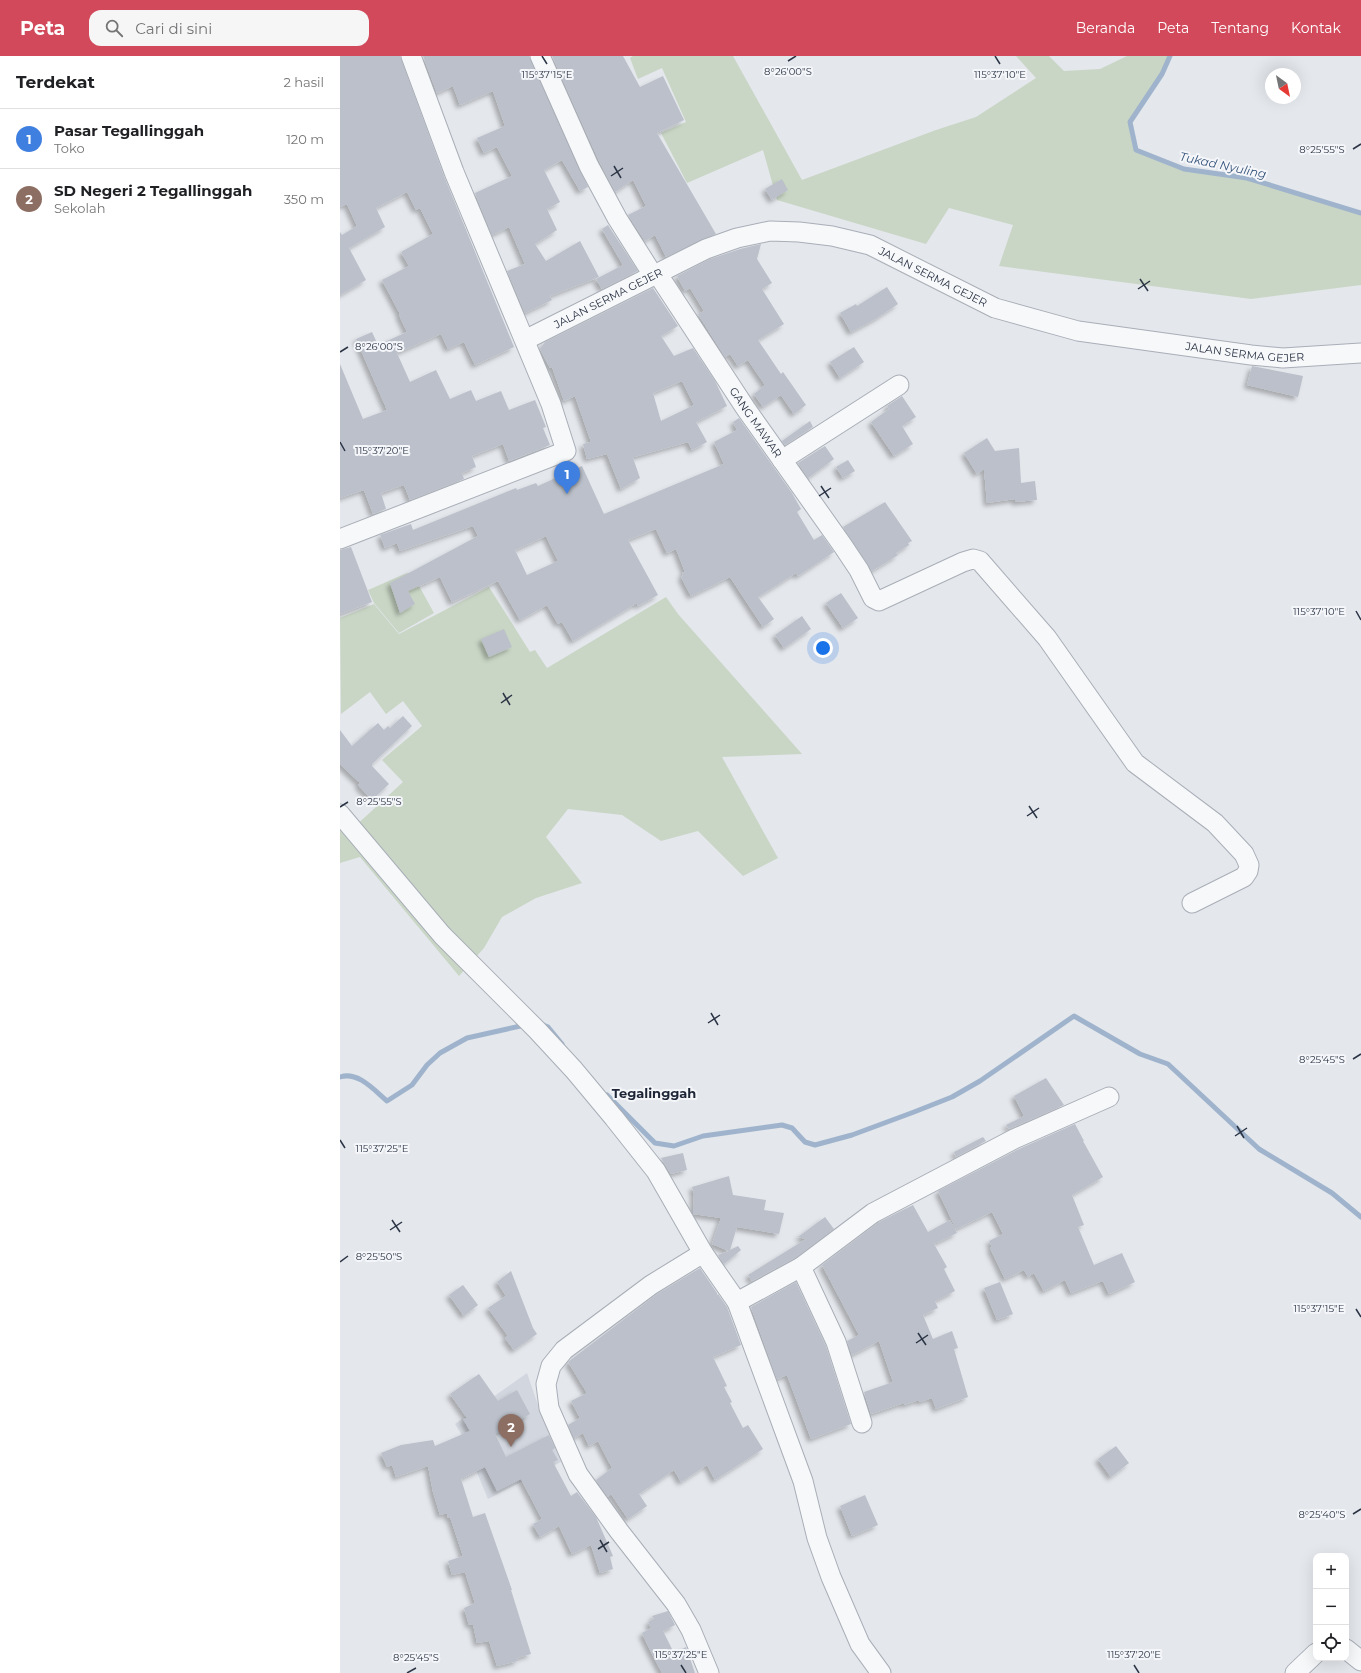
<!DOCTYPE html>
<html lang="id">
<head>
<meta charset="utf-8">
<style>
  :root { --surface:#fff; --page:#f6f6f6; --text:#202124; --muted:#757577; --line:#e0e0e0; --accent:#d1495b }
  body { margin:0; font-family:Montserrat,sans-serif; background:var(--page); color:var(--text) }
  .controls { position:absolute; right:12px; bottom:12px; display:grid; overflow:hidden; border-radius:8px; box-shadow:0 4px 16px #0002 }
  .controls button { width:36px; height:36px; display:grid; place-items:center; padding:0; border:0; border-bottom:1px solid var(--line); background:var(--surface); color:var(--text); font:20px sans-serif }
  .compass { position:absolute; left:925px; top:12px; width:36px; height:36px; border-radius:50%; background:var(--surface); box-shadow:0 4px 16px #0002; rotate:147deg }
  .you { position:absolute; left:483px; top:592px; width:14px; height:14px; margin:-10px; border:3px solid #fff; border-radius:50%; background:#1a73e8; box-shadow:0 0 0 6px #1a73e833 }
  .badge { display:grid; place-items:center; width:26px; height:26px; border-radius:50%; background:var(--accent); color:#fff; font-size:13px; font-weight:700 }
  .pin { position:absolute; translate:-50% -33px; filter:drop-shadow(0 1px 2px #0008) }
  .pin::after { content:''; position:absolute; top:21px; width:14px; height:12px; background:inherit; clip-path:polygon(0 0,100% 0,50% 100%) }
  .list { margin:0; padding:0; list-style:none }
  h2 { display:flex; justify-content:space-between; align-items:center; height:52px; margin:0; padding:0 16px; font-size:17px }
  h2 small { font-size:13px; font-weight:400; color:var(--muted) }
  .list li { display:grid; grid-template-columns:26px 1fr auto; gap:12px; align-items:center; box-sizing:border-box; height:60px; padding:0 16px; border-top:1px solid var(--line) }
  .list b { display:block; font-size:15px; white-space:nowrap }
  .list p { margin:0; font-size:13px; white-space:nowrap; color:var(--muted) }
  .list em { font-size:13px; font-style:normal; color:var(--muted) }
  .icon { flex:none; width:22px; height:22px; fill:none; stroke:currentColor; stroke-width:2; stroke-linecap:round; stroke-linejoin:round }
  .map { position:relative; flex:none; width:1021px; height:1617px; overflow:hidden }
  header { display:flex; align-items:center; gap:24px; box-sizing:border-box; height:56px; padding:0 20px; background:var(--accent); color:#fff }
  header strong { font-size:19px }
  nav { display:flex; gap:22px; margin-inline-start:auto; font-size:14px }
  .search { width:280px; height:36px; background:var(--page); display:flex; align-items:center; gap:10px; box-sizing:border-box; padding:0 14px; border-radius:12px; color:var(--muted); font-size:15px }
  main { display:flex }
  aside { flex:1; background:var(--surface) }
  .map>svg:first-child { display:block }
  .built { fill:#d2d6de }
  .green { fill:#c9d6c5 }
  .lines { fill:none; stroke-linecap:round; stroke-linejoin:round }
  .stream { stroke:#9fb4cc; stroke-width:5 }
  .building { fill:#bbc0ca; fill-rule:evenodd; filter:url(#shadow) }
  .minor-casing { stroke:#a9aeb7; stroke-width:21 }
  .minor { stroke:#f7f8fa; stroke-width:19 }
  .ticks { fill:none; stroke:#2b3445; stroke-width:1.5 }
  .labels { text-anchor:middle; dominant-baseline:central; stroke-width:4; stroke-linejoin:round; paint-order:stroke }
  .street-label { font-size:11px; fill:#2b3445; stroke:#f4f6f9 }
  .water-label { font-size:12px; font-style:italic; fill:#34527a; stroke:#f4f6f9 }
  .quarter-label { font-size:13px; font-weight:bold; fill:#1d2536; stroke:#f4f6f9 }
  .ticks-label { font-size:10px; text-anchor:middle; fill:#2b3445; stroke:#f4f6f9; stroke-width:4; stroke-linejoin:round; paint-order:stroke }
</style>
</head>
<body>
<header>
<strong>Peta</strong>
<div class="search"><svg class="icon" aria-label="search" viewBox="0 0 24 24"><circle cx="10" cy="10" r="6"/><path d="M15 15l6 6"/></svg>Cari di sini</div>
<nav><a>Beranda</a><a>Peta</a><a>Tentang</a><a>Kontak</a></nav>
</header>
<main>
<aside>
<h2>Terdekat<small>2 hasil</small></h2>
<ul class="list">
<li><span class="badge" style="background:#3f7fe0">1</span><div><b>Pasar Tegallinggah</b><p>Toko</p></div><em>120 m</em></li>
<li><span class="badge" style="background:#8d6e63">2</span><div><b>SD Negeri 2 Tegallinggah</b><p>Sekolah</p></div><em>350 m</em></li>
</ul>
</aside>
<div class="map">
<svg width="1021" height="1617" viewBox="0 0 1021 1617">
  <defs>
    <filter id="shadow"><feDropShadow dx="-3.5" dy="3.5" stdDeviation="2" flood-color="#0004"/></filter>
  </defs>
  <rect width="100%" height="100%" fill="#e4e7ec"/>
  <path class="built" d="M187,1317L202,1361L221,1406L148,1443L120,1376L115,1368Z"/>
  <path class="green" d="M293,0H393L462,124L596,74L636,61L696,22L676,0H709L724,15L760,13L787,0H830L822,18L790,66L796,94L844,113L907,122L1021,157V229L911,243L659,210L673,169L609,152L586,188L437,144L423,94L347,127L321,77L346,66L322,12L298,23L290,2Z
    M67,517L73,519L94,557L59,577L34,547L28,534Z
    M149,531L190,596L195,594L207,612L326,541L338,558L462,698L382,701L438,802L403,820L358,775L321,785L282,759L228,753L206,781L242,827L196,842L162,861L144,892L119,920L20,801L0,807V771L11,774L63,726L42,704L82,670L63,645L46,658L30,636L1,658L0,562L34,548L59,578Z"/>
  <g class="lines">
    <path class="stream" d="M830,0L822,18L790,66L796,94L844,113L907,122L1021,157
      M201,968L208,971L222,988
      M0,1021C18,1015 34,1034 47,1045L72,1029L87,1009L100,997L127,982L185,969
      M267,1039L315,1087L334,1090L363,1080L442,1069L452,1072L465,1086L475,1089L512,1079L574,1056L612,1041L640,1025L734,960L800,998L828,1008L919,1093L992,1137L1021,1161"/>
  </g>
  <path class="building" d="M0,0H60L104,120L174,291L135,309L124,286L108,293L101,278L57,297L70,326L96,314L110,343L131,334L136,345L161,335L169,354L195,344L206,371L203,372L210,389L169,405L163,388L132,400L136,411L122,417L124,423L70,444L64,429L41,437L46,453L33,458L24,434L0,442V308L23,363L47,354L16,283L32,276L38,289L67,276L59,259L60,258L42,224L69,210L61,196L93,178L80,152L76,154L67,136L36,152L45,171L9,192L26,224L0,239V176L2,179L17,170L7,148L0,151Z
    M83,0H189L248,131L240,135L222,104L204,114L220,146L207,153L217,174L195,188L206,205L240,185L259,221L210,240L212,244L185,257L167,215L185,208L169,171L152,179L135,137L172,120L157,91L144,97L137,82L165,70L153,35L120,49L113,30L97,37Z
    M212,0H283L300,31L323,20L344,64L317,77L376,178L326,201L315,179L305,185L288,159L306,150L293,124L275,136L259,105Z
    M442,123L448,134L432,144L425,133Z
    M268,169L298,215L262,233L256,223L283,209L262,173Z
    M421,188L417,203L432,227L422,233L444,268L418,284L441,318L443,316L466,349L454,358L441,339L423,351L414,338L425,329L408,304L398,310L390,298L385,301L358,258L364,255L350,232L345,235L337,220L370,203L400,193Z
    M547,231L558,248L537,262L511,276L500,257L516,248L517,250Z
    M313,232L338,270L321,280L334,300L353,292L375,325L387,350L356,366L367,386L352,394L348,386L294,401L293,402L300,422L281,433L267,398L247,403L243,388L251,386L235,340L224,345L212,311L210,312L200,293L205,286ZM342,325L354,349L321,365L313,337Z
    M514,291L524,306L500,322L490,306Z
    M912,310L963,320L958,341L907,329Z
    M562,340L576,361L562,370L573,388L554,400L531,366L549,353L547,350Z
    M399,362L452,437L461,453L457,456L474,484L482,479L494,496L458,520L456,517L418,541L434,563L423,571L390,521L351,540L341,521L343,520L342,517L345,516L336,493L327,497L316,473L288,484L318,539L298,550L297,547L233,585L222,566L218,568L207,549L180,564L158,525L112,546L100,521L68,535L75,548L60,557L50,527L138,480L133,470L60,495L57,487L45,492L40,479L71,468L73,474L176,432L177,434L196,427L198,430L242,410L264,458L384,408L374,386L397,374L393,366ZM206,480L218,505L187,519L175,494Z
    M470,365L473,371L445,389L442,385Z
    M647,382L655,395L679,392L681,427L695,425L697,444L675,446V443L647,447L644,413L637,418L624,397Z
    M485,390L494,403L468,422L458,407Z
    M508,404L515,415L503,422L496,411Z
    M545,446L572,485L568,487L569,489L556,497L558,499L532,515L503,471Z
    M11,491L32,546L0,558V494Z
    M501,537L518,562L503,572L486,547Z
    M462,560L471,573L444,592L435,579Z
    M164,573L172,591L149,601L141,583Z
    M63,660L72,670L32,708V710L49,728L32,744L18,729L20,727L0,708V674L12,690L38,667L44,674L48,670L50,672Z
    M706,1022L724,1049L669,1073L666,1069L684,1060L674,1040Z
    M735,1068L744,1085H743L763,1121L732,1139L744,1169L738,1171L754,1209L782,1197L795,1226L769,1238L763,1225L731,1237L725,1224L704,1235L694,1217L688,1221L684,1214L665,1223L650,1192L652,1191L649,1185L663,1178L652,1156L616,1173L598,1135L679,1093Z
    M643,1081L646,1085L616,1101L614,1096Z
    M343,1097L347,1114L331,1118L321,1102Z
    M389,1120L393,1139L426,1144L424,1154L444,1157L439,1178L397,1171L390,1194L398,1190L401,1194L384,1208L378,1199L389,1195L372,1188L381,1162L353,1158L354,1138L352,1131Z
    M573,1149L588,1176L610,1164L617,1177L594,1188L607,1211L604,1213L615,1235L595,1245L598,1252L583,1259L593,1283L612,1275L618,1292L614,1293L628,1341L596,1353L592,1342L580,1346L579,1344L564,1349V1347L531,1358L524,1336L553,1326L539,1285L512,1299L507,1285L519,1279L482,1209L539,1166Z
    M485,1161L494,1173L455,1202L412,1225L408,1219L466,1183L458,1181Z
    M360,1212L377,1237V1239L378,1238L387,1251L401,1289L373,1301L387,1330L384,1331L392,1346L390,1347L403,1372L408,1369L423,1393L375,1424L367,1409L341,1426L334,1414L299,1438L307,1450L288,1463L271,1438L268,1441L256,1424L272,1412L258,1385L249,1390L243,1377L234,1382L228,1369L240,1362L231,1345L247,1337L228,1306L317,1238Z
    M171,1215L193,1272L197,1278L174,1294L165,1282L168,1280L148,1252L166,1240L157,1226Z
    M456,1226L486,1290L511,1368L471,1383L447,1319L437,1323L411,1251Z
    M660,1226L673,1258L657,1264L644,1232Z
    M123,1229L138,1249L124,1260L109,1239Z
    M139,1318L158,1345L177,1334L190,1358L155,1378L166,1401L209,1379L215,1392L212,1394L218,1404L213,1406L231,1440L237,1436L256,1461L273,1500L270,1501L273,1513L260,1517L251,1489L232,1498L219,1470L200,1481L193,1468L202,1463L181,1423L157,1435L145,1411L121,1423L133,1461L145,1457L172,1534H171L191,1598L177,1602L178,1605L157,1610L149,1585L137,1587L133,1568L129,1569L124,1552L135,1547L125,1516L112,1519L108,1505L123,1500L110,1461L108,1462L107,1457L100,1459L93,1436L88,1410L56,1421L52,1409L47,1411L41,1397L61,1389L93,1384L95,1390L130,1375L123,1363L127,1362L110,1338Z
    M776,1390L789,1407L771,1421L758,1403Z
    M525,1439L538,1469L512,1480L500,1450Z
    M328,1555L335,1569L323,1575L334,1597L346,1591L355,1617H322L309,1592L302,1577L311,1572L308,1566L314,1563L312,1560Z"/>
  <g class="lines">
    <defs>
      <g id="minor">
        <path d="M200,0L249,110L277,162L313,219"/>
        <path id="s1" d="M317,217L406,353L503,490L519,514L533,542L539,545L623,506L633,503L640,505L707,582L795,707L875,767L904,798L909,809L908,815L904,821L852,847"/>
        <path id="s2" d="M185,284L366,193L397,182L430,175L459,176L492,180L530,189L655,252L738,275L911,299L943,302L1021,297"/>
        <path d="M442,404L559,329"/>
        <path d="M0,483L226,395L211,348L114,116L71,0"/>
        <path d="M0,758L102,879L197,974L234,1014L274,1062L316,1115L363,1197L311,1229L224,1294L211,1310L206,1328L209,1352L238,1418L279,1475L336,1548L351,1574L369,1617"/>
        <path d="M363,1197L397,1246L461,1211L533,1157L674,1083L769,1041"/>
        <path d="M461,1211L496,1286L522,1367"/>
        <path d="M397,1246L463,1425L477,1482L491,1521L520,1588L541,1617"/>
        <path d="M1006,1593L1021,1605"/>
        <path d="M955,1617L976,1597"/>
      </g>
    </defs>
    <use href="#minor" class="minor-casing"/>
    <use href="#minor" class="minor"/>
  </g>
  <path class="ticks" d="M202,0L207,8M655,0L660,8M448,5L456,0M1013,93L1021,88M274,110L281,122M271,120L283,112M800,223L808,235M798,233L810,225M0,296L8,291M0,386L5,395M481,430L489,442M479,440L491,432M1016,555L1021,564M163,637L170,649M161,647L172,639M689,750L697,762M0,751L8,746M687,760L699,752M371,957L378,969M368,967L380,959M1013,1003L1021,998M897,1070L904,1082M895,1080L907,1072M0,1084L5,1092M52,1164L60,1176M50,1174L62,1166M0,1206L8,1200M1016,1253L1021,1261M578,1277L586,1289M576,1287L588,1279M1013,1458L1021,1453M260,1484L267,1496M258,1493L269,1486M341,1609L346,1617M794,1609L799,1617M67,1617L76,1612"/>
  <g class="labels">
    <g class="street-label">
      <text stroke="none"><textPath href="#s2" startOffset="441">JALAN SERMA GEJER</textPath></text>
      <text stroke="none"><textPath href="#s2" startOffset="93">JALAN SERMA GEJER</textPath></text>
      <text stroke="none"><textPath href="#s2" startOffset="765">JALAN SERMA GEJER</textPath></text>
      <text stroke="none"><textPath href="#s1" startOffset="179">GANG MAWAR</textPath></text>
    </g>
    <g class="water-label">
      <text transform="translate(883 109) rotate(12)">Tukad Nyuling</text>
    </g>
    <g class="quarter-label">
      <text x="314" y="1037">Tegalinggah</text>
    </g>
  </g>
  <g class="ticks-label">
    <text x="448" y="19">8°26'00"S</text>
    <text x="207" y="22">115°37'15"E</text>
    <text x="660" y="22">115°37'10"E</text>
    <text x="982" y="97">8°25'55"S</text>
    <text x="39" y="294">8°26'00"S</text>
    <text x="42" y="398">115°37'20"E</text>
    <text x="979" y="559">115°37'10"E</text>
    <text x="39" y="749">8°25'55"S</text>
    <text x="982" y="1007">8°25'45"S</text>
    <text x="42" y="1096">115°37'25"E</text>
    <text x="39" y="1204">8°25'50"S</text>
    <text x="979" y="1256">115°37'15"E</text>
    <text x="982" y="1462">8°25'40"S</text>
    <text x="341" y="1602">115°37'25"E</text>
    <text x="794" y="1602">115°37'20"E</text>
    <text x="76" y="1605">8°25'45"S</text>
  </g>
</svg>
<div class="controls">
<button>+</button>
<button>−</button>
<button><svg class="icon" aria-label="locate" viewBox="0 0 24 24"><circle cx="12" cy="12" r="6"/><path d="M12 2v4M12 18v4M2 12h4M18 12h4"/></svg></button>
</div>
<svg class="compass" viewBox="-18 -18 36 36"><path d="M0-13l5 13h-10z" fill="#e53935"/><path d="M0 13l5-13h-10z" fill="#757577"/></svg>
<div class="you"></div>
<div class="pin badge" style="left:227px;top:438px;background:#3f7fe0">1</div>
<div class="pin badge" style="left:171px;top:1391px;background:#8d6e63">2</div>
</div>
</main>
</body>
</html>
